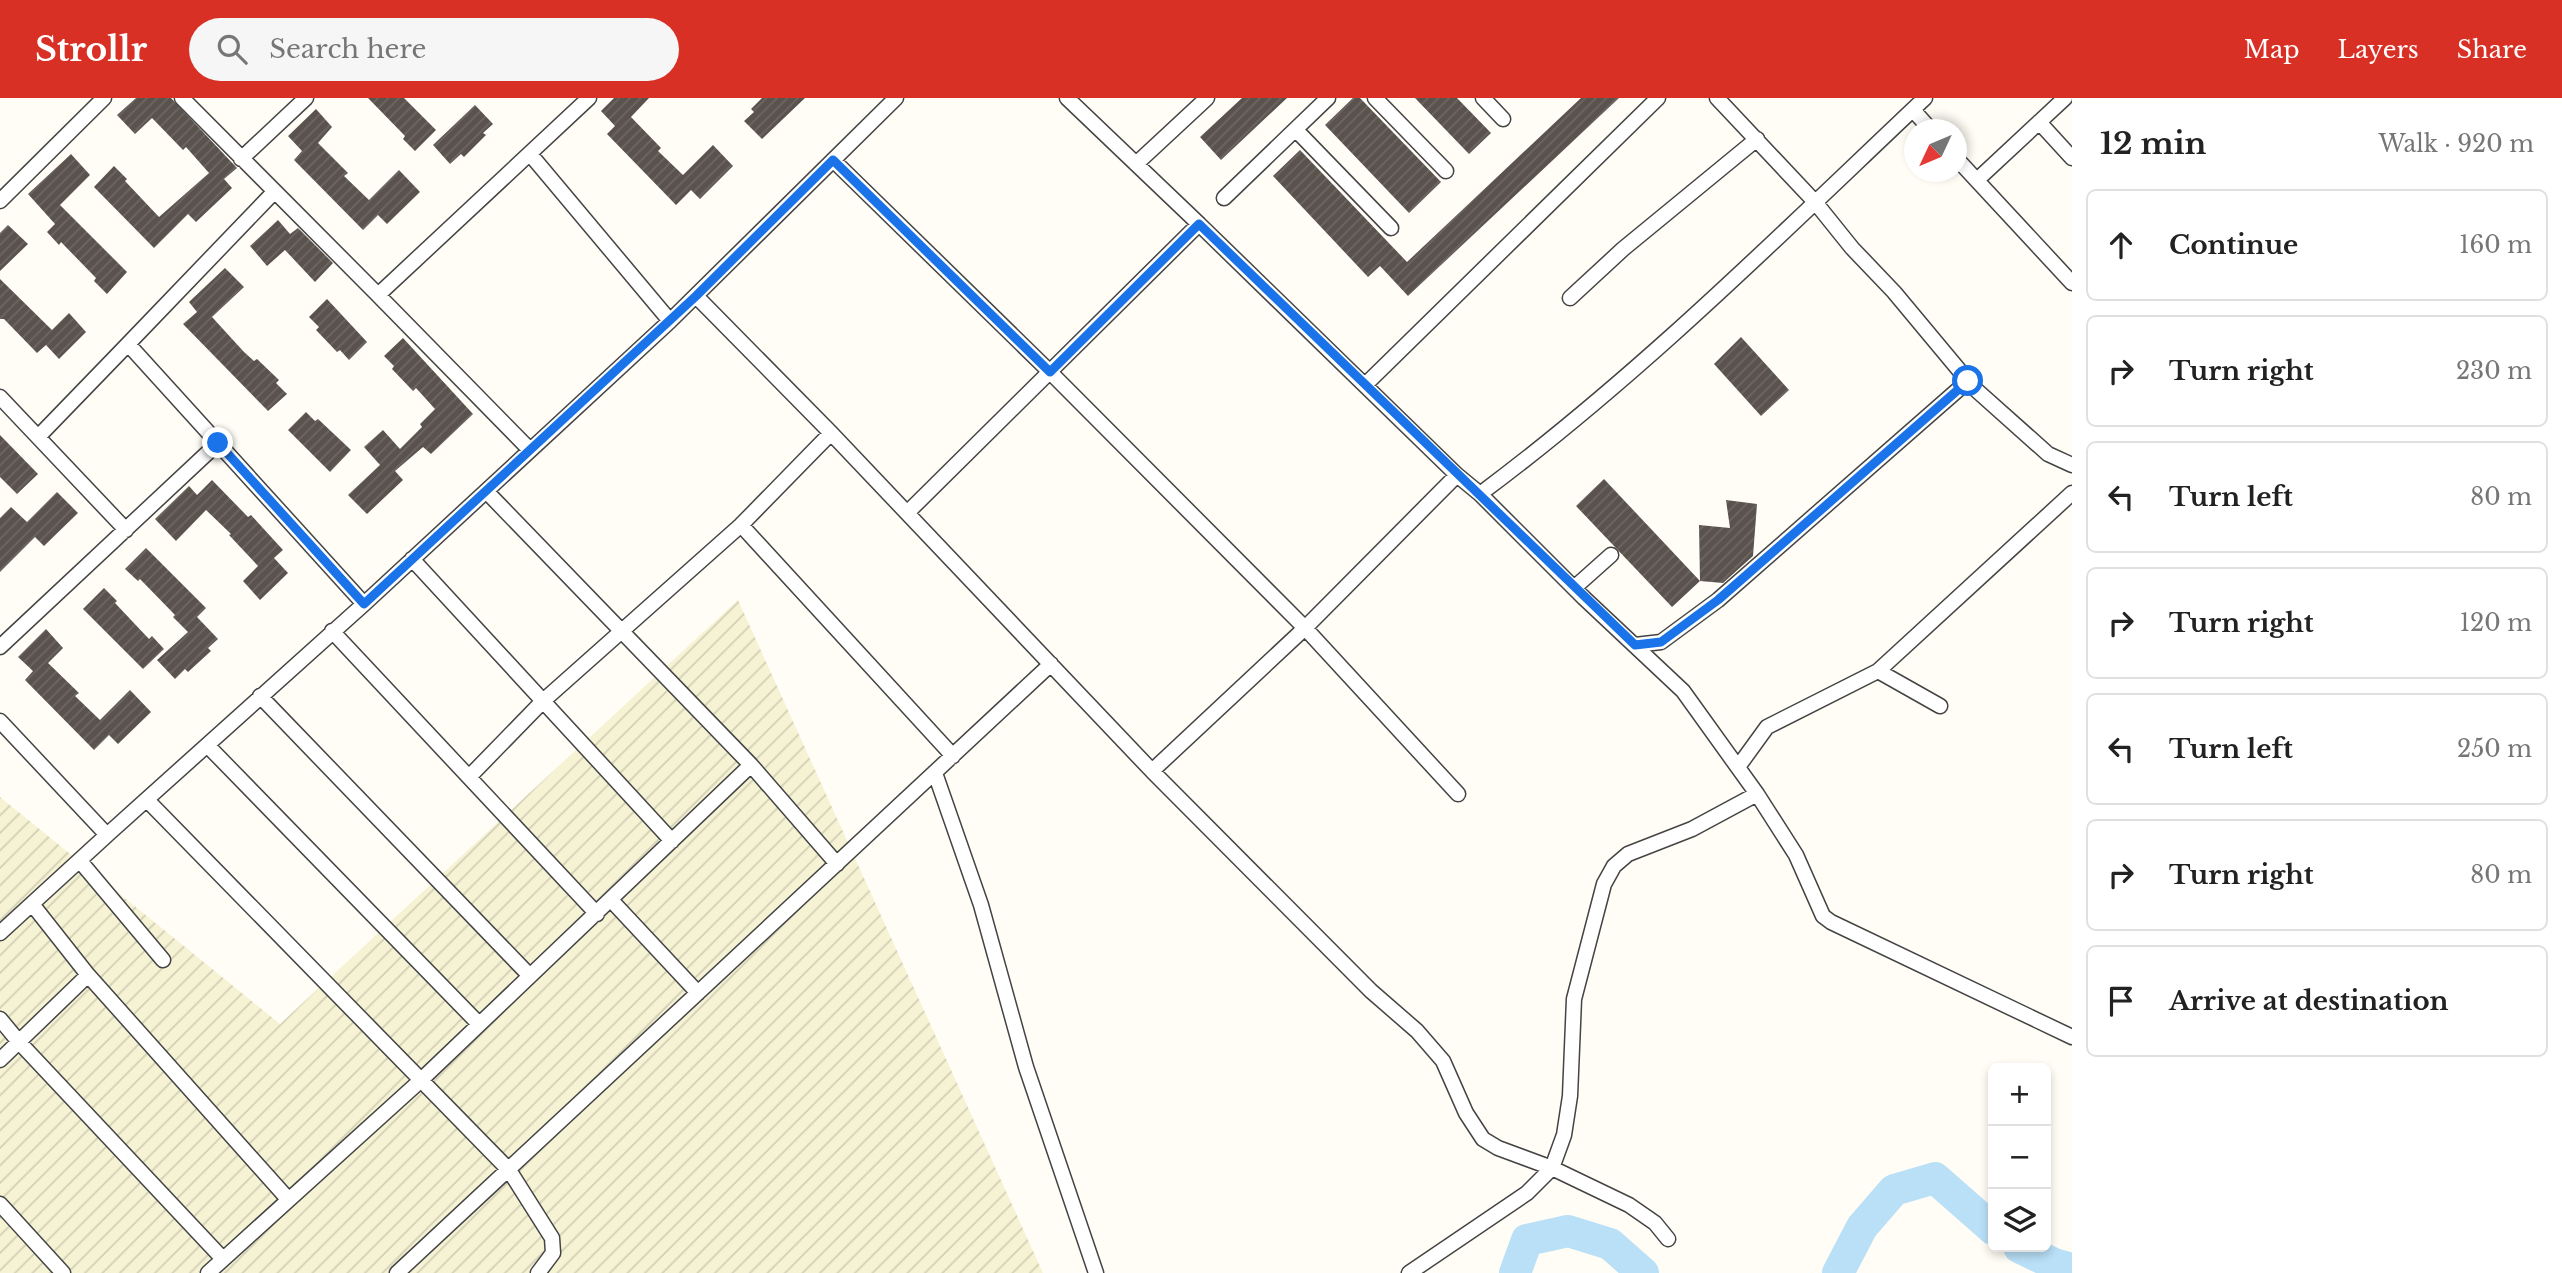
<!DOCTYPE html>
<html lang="en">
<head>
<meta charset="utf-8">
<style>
  :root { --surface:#fff; --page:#f6f6f6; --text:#222; --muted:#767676; --line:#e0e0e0; --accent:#d93025 }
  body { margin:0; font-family:"Libre Baskerville",serif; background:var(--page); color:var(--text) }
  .controls { position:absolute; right:21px; bottom:21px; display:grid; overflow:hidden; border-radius:10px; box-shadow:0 4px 10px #0003 }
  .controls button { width:63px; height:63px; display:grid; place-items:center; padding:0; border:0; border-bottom:2px solid var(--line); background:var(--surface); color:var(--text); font:35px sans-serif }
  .compass { position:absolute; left:1904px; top:21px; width:63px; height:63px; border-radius:50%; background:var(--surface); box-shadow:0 4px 10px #0003; rotate:226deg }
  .stop { position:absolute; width:21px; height:21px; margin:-16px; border:5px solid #1a73e8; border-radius:50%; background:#fff }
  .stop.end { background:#1a73e8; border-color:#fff; box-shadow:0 2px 7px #0008 }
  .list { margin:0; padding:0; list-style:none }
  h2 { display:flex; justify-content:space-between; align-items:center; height:91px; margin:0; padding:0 28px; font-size:30px }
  h2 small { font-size:23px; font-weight:400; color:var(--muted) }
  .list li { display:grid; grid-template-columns:46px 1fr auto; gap:21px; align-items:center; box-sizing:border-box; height:112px; margin:0 14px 14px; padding:0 14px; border:2px solid var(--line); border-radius:10px }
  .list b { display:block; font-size:26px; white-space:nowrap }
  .list em { font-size:23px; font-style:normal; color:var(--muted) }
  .icon { flex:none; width:38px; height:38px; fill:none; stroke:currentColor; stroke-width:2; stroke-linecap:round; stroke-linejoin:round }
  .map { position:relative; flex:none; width:2072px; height:1175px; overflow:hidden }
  header { display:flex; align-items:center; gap:42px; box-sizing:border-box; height:98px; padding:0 35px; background:var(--accent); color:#fff }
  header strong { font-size:33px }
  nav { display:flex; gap:38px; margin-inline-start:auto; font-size:24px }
  .search { width:490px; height:63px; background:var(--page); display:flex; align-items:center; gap:18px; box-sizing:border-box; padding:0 24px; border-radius:38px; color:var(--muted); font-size:26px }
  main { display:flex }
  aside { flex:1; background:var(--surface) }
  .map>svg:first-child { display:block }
  .farmland { fill:url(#farmland-furrows) }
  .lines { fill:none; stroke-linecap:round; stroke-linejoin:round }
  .river { stroke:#b9e0f7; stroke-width:32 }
  .building { fill:url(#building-hatch) }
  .street-casing { stroke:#444; stroke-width:17 }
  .street { stroke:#fff; stroke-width:14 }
  .route { stroke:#1a73e8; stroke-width:9 }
</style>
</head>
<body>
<header>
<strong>Strollr</strong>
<div class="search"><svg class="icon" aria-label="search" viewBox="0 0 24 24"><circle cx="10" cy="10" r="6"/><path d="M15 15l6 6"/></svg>Search here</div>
<nav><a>Map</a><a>Layers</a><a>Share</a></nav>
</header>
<main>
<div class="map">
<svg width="2072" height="1175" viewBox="0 0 2072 1175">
  <defs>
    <pattern id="farmland-furrows" width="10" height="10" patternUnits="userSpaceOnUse" patternTransform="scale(1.75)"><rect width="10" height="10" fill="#f6f3d4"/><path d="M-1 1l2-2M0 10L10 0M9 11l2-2" fill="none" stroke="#d2cfb5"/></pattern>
    <pattern id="building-hatch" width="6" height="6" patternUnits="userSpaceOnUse" patternTransform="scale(1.75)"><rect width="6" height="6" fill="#5a524d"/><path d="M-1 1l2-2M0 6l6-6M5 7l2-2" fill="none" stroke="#6d6662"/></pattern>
  </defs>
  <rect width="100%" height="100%" fill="#fffdf5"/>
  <path class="farmland" d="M738,502L1043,1175H0V699L280,926Z"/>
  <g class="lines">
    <path class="river" d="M2019,1149L2054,1166L2072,1171
      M1515,1175L1527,1142L1568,1133L1610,1146L1643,1175
      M1838,1175L1862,1129L1894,1092L1935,1080L1993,1131"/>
  </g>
  <path class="building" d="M136,0H171L237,70L224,81L232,90L196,124L188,116L154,150L94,89L114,68L127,81L125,83L159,119L209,75L186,49L183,52L152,20L135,36L117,17Z
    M368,0H404L436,32L415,53L403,41L405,38Z
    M614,0H649L631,19L661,50L658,53L683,77L713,47L733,68L700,101L691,92L676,107L607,36L615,28L601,13Z
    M762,0H805L762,41L744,23L754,14L751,11Z
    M1242,0H1287L1221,62L1200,39Z
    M1353,0H1360L1441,84L1409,115L1325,27Z
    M1415,0H1457L1491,35L1469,56Z
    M1581,0H1619L1408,198L1380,168L1368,179L1273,78L1300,52L1407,164Z
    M475,7L493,26L483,35L486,37L464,59L461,56L450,66L433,47Z
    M316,11L332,29L318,45L348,75L344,78L369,102L399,72L420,94L387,126L378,117L363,132L294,62L302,53L288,38Z
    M71,56L90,77L60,107L127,174L107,196L94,183L96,180L61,144L59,147L47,134L55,126L28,96Z
    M278,122L290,136L298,130L333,165L315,184L285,152L267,168L250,148Z
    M8,127L28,146L0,173V135Z
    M225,170L244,189L212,219L244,254L254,263L257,261L279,282L276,285L287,296L268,313L183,226L197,214L189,204Z
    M0,181L52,232L69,215L86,234L59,261L46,247L37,255L4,221H0Z
    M327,201L367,244L349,262L340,252L337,254L316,232L319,229L309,219Z
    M1741,239L1789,292L1761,318L1714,266Z
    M403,240L473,316L431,356L423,349L395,373L403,382L367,416L348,397L380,367L364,349L383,332L400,351L422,329L420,326L435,311L416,290L413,293L392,271L394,268L384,258Z
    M306,314L315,323L318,321L351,352L330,374L288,332Z
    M0,337L38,376L17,396L0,379Z
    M1604,381L1700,483L1672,509L1576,408Z
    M212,382L248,419L251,417L283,452L274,460L288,475L260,502L243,483L258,468L229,437L231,436L206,412L176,443L155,421L189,388L197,397Z
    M57,394L78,415L44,448L35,439L0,474V420L11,409L27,424Z
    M1726,402L1757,406L1753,458L1723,485L1700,483L1699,427L1730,430Z
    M146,450L206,510L197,519L218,541L208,550L211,553L188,574L185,571L175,581L157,562L188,534L173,519L175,517L140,481L138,483L125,471Z
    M104,490L117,503L115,505L149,541L152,538L164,551L143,571L83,511Z
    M46,531L63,550L48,565L79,595L75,598L100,622L130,592L151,614L118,646L109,637L94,652L25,582L33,573L18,559Z"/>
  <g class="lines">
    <defs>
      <path id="street" d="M182,0L378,197L589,0
        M1375,0L1446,73
        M1483,0L1503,21
        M1717,0L1815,104L1852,150L1894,194L1974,290L2048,356L2072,367
        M1913,12L1931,32
        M2039,24L2072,60
        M1296,32L1391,130
        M530,56L670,223
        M1956,60L2072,185
        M241,61L306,0
        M833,62L1050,274L1305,530L1458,696
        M1136,66L1207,0
        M1977,82L2065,0
        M274,94L128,246L364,506
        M1224,100L1328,0
        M0,103L104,0
        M1199,126L1457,377L1480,396L1584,500L1683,593L1757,696
        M378,197L530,352
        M696,198L831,335L1152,673L1371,893L1417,933L1443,963L1466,1015L1483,1041L1498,1050L1552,1070L1629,1107L1655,1125L1668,1141
        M1570,200L1623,151L1757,41
        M1365,287L1658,0
        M0,299L126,432
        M38,339L128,246
        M486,393L751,667L837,766
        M1480,396C1640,277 1781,136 1925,0
        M907,415L1199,126L1067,0
        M741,427L953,658
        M412,461L672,743
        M1574,490L1611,457
        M332,533L597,816
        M1635,547L1661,544L1718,502L1968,283
        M0,549L218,345
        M1878,573L1940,608
        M260,598L530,878
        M0,623L107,737L364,506L670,223L896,0
        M207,647L479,926
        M1738,669L1767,629L1878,573L2072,395
        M1152,673L1305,530L1457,377
        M935,675L981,807L1026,969L1096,1175
        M469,679L543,603L741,427L831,335
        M147,702L509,1072L552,1140L553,1155L538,1175
        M80,763L163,862
        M611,802L698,895
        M32,806L88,877L288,1101
        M0,835L107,737
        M0,921L19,944L223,1161
        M0,962L88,877
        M0,1106L63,1175
        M208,1175L420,983L751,667
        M397,1175L1051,566
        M1409,1175L1527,1095L1552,1070L1564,1037L1570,998L1574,901L1604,786L1614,768L1628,756L1692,731L1757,696L1796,757L1823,818L1831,824L2072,939"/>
    </defs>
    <use href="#street" class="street-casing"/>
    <use href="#street" class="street"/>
  </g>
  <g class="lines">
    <path class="route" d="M218,345L364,506L696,198L833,62L1050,274L1199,126L1635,547L1661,544L1718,502L1968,283"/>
  </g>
</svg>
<div class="controls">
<button>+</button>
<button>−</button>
<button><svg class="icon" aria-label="layers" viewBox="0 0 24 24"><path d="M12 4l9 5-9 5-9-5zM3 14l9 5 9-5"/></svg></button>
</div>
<svg class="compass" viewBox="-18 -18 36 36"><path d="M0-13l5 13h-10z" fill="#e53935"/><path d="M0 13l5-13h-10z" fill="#767676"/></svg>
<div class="stop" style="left:1968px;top:283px"></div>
<div class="stop end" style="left:218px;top:345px"></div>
</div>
<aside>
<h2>12 min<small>Walk · 920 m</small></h2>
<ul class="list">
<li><svg class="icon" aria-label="ahead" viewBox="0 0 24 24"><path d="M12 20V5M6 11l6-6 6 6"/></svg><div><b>Continue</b></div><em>160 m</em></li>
<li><svg class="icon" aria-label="right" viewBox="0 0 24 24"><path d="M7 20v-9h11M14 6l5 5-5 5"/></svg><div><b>Turn right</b></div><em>230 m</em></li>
<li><svg class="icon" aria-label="left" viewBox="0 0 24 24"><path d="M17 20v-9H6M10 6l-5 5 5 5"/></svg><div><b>Turn left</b></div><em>80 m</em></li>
<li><svg class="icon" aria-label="right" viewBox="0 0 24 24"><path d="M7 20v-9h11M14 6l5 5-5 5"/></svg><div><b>Turn right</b></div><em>120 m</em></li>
<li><svg class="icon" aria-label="left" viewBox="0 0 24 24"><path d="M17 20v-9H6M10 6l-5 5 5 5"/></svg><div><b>Turn left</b></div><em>250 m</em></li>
<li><svg class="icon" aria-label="right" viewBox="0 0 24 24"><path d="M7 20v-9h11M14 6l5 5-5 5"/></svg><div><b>Turn right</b></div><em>80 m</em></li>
<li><svg class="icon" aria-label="arrive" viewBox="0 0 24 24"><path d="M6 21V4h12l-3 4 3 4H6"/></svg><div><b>Arrive at destination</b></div></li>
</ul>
</aside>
</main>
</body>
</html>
